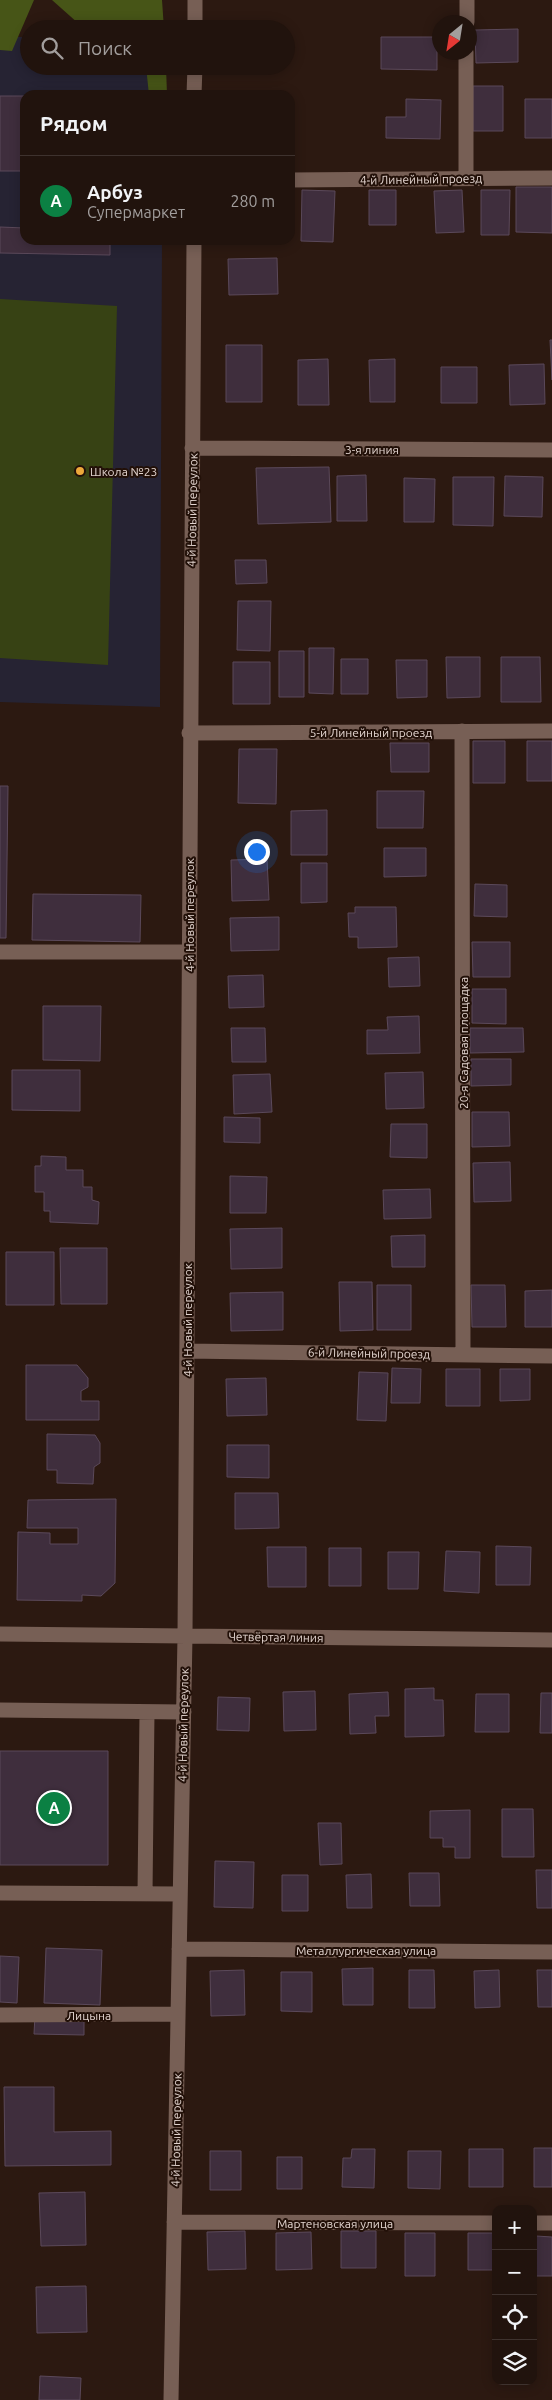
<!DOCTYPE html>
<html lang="ru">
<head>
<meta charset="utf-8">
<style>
  :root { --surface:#21130d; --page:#2d201b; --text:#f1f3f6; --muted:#a29e9d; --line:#3e322e; --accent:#0b8043 }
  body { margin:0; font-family:Ubuntu,sans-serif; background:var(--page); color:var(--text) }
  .controls { position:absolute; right:15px; bottom:15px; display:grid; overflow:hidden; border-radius:10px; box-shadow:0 2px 12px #0003 }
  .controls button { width:45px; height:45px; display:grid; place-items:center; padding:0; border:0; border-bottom:1px solid var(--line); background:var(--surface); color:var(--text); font:25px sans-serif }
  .compass { position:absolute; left:432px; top:15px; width:45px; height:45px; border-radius:50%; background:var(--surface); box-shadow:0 2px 12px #0003; rotate:210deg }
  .you { position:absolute; left:256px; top:851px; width:18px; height:18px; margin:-12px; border:4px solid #fff; border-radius:50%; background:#1a73e8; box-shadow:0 0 0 8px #1a73e833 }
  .badge { display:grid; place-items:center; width:32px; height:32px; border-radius:50%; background:var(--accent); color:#fff; font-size:16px; font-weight:700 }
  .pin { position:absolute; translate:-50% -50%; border:2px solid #fff; box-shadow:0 1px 5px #0006 }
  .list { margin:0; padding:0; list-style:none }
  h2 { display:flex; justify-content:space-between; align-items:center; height:65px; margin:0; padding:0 20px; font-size:21px }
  h2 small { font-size:16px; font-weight:400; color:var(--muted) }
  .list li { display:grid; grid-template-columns:32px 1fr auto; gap:15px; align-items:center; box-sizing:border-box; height:90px; padding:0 20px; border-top:1px solid var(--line) }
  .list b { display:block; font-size:19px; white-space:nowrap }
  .list p { margin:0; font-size:16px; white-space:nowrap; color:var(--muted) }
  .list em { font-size:16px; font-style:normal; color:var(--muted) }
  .icon { flex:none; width:28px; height:28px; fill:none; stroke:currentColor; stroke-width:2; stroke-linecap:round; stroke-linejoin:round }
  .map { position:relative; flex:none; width:552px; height:2400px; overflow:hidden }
  .search { position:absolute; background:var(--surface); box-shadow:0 2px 12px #0003; left:20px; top:20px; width:275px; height:55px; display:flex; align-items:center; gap:12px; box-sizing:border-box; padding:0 18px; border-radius:28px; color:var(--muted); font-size:19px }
  .panel { position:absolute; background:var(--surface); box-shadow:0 2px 12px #0003; left:20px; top:90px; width:275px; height:155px; border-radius:15px }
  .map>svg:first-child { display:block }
  .education { fill:#262333 }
  .green { fill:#374214 }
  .forest { fill:#475517 }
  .building { fill:#3f2e3d; stroke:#5b495a }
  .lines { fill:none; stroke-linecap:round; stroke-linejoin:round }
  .minor { stroke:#775f55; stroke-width:15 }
  .poi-dot { fill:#eda83b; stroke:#221008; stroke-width:2 }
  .labels { text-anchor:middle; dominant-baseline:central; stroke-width:4; stroke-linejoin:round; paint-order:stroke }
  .street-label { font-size:12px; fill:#e2d4cf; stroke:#221008 }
  .poi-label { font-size:12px; fill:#e2d4cf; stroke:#221008; text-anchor:start }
</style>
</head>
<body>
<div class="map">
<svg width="552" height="2400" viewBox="0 0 552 2400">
  <rect width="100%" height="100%" fill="#2c1911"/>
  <path class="education" d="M0,0L1,37H29V66H162V95H25V240H162L160,707L0,702Z"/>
  <path class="green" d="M0,299L117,306L108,665L0,658Z"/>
  <path class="forest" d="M0,0H34L12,51L0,50Z
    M52,0H162L164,29H90L79,24Z
    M146,66H166L167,95H149Z"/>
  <path class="building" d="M518,29V62L476,63L475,30Z
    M381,37H437V70L381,69Z
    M473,86H503V131H473Z
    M0,96H25V171H0Z
    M406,99L441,100L440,139L386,138V117H406Z
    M525,99H552V138H525Z
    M516,187H552V233L516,232Z
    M302,190L335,191L333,242L301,241Z
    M369,190H396V225H369Z
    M462,190L464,232L436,233L434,191Z
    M481,190H510L509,235H481Z
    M0,227L25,228V240H110V255L0,253Z
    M277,258L278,294L229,295L228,259Z
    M550,340H552V380Z
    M226,345H262V402H226Z
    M328,359L329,405H298V360Z
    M395,359V402H370L369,360Z
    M544,364L545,404L510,405L509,365Z
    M441,367H477V403H441Z
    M329,467L331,522L258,524L256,468Z
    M366,475L367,521H337V476Z
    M505,476L543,477L542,517L504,516Z
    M453,477H494L493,526L453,525Z
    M404,478L435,479L434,522H404Z
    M235,560H266L267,583L236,584Z
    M238,601H271L270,651L237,650Z
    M309,648H334L333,694L309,693Z
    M279,651H304V697H279Z
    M446,657H480V697L447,698Z
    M501,657H540L541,702H501Z
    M341,659H368V694H341Z
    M396,660H427V697L397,698Z
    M233,662H270V704H233Z
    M473,741H505V783H473Z
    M527,741H552V781H527Z
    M390,743H429V772H391Z
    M239,749H277L276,804L238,803Z
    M0,786H8L6,938H0Z
    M377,791H424L423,828H377Z
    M327,810V855H291V811Z
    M384,848H426V876L384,877Z
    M267,859L269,900L232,901L231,860Z
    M301,863H327V902L301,903Z
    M475,884L507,885V917L474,916Z
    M33,894L141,895L140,942L32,940Z
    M355,907H396L397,947L358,948V937H349L348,913H355Z
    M279,917V950L231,951L230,918Z
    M472,942H510V977H473Z
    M419,957L420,986L389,987L388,958Z
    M263,975L264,1007L229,1008L228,976Z
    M472,989H506V1024L472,1023Z
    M43,1006H101L100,1061L43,1060Z
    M419,1016L420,1053L367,1054V1030H388L387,1017Z
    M231,1028H265L266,1062H232Z
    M470,1028H523L524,1052L470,1053Z
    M471,1059H511V1085L471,1086Z
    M12,1070H80V1111L12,1110Z
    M423,1072L424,1108L386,1109L385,1073Z
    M270,1074L272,1112L234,1114L233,1075Z
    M472,1112H509L510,1146L472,1147Z
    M224,1117L260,1118V1143L224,1142Z
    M391,1124H427V1158L390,1157Z
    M41,1156L66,1157V1170H83V1187H92V1200L99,1202L98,1224L50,1222V1211H44V1192H35V1166H41Z
    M510,1162L511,1201L474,1202L473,1163Z
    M230,1176L267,1177L266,1213H230Z
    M430,1189L431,1218L384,1219L383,1190Z
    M282,1228V1268L231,1269L230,1229Z
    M425,1235V1267H392L391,1236Z
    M60,1248H107V1304H61Z
    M6,1252H54V1305H6Z
    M339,1282H372L373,1330L340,1331Z
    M377,1285H411V1330H377Z
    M471,1285H505L506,1327H472Z
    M552,1290V1327H525V1291Z
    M283,1292V1330L231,1331L230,1293Z
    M26,1365H77L88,1378V1387L81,1391V1401H99V1420H26Z
    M392,1368L421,1369L420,1403H391Z
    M446,1369H480V1406H446Z
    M500,1369H530V1400L500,1401Z
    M359,1372L388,1373L386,1421L357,1420Z
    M266,1378L267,1415L227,1416L226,1379Z
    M47,1434L95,1435L100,1443V1463L94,1467L93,1484L57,1483V1470H47Z
    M227,1445H269V1478L227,1477Z
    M235,1493H278L279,1528L235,1529Z
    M116,1499L115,1583L101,1596L82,1595V1601L17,1600L18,1532L50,1533V1544H78V1528H27L28,1500Z
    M496,1546L531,1547L530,1585H496Z
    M267,1547H306V1587H268Z
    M329,1548H361V1586H329Z
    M446,1551L480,1552L479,1593L444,1591Z
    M388,1552H419L418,1589H388Z
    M434,1688V1700H443L444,1736L405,1737V1689Z
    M315,1691L316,1730L284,1731L283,1692Z
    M388,1692L389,1716H375L376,1733L350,1734L349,1694Z
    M541,1693H552V1733H540Z
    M476,1694H509V1732H475Z
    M218,1697L250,1698L249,1731L217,1730Z
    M0,1751H108V1865H0Z
    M502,1809H533L534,1857H502Z
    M470,1810V1858H455V1847H443V1838H430V1811Z
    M318,1823H341L342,1864L320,1865Z
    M215,1861L254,1862L253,1908L214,1907Z
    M536,1870H552V1908H537Z
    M409,1873H439L440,1906H410Z
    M371,1874L372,1908H347L346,1875Z
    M282,1875H308V1911H282Z
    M46,1948L102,1950L100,2005L44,2003Z
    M0,1956L19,1957L17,2003L0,2002Z
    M373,1968V2005H343L342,1969Z
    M244,1970L245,2015L211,2016L210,1971Z
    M409,1970H434L435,2008H409Z
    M499,1970L500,2007L475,2008L474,1971Z
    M537,1970H552V2007H538Z
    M281,1972H312V2012L281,2011Z
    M35,2015L84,2016V2035L34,2034Z
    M4,2087H54V2132L111,2131V2165L5,2166Z
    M534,2148H552V2187H534Z
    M352,2149H375L374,2188L342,2187L343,2158H351Z
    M469,2149H503V2187H469Z
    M210,2151H241V2190H210Z
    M408,2151H441L440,2189L408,2188Z
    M277,2157H302V2189H277Z
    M85,2192L86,2245L41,2246L39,2193Z
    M245,2231L246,2269L208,2270L207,2232Z
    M341,2231H376V2268H341Z
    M311,2232L312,2269L276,2270V2233Z
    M405,2233H435V2276H405Z
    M468,2233H496V2270H468Z
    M536,2236L552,2237V2276H535Z
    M86,2286L87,2332L37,2333L36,2287Z
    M40,2376L81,2378L80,2400H39Z"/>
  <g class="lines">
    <path class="minor" d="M467,22V0
      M195,29V0
      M194,95L195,66
      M466,178V52
      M290,180L552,178
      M192,448L552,450
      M462,731L463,1355
      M189,733L552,731
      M0,952H189
      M187,1351L552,1356
      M0,1634L552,1640
      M0,1710L184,1712
      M0,1893L180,1894
      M145,1894L147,1712
      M179,1949L552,1952
      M0,2015L178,2014
      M174,2222L496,2223
      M533,2223H552
      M171,2400L185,1636L194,240"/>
  </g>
  <circle class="poi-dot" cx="80" cy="471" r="5"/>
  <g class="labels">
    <g class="street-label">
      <text transform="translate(421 179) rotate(-1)">4-й Линейный проезд</text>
      <text x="372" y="449">3-я линия</text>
      <text transform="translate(192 510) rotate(-89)">4-й Новый переулок</text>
      <text x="371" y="732">5-й Линейный проезд</text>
      <text transform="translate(189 915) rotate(-90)">4-й Новый переулок</text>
      <text transform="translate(463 1043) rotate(-90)">20-я Садовая площадка</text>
      <text transform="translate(187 1320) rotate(-90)">4-й Новый переулок</text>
      <text transform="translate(369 1353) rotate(1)">6-й Линейный проезд</text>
      <text transform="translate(276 1637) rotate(1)">Четвёртая линия</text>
      <text transform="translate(183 1725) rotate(-89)">4-й Новый переулок</text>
      <text x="366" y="1950">Металлургическая улица</text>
      <text x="89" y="2015">Лицына</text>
      <text transform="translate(176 2130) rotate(-89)">4-й Новый переулок</text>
      <text x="335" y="2223">Мартеновская улица</text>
    </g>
    <g class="poi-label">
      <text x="90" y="471">Школа №23</text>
    </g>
  </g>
</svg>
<div class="controls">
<button>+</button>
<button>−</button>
<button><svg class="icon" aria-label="locate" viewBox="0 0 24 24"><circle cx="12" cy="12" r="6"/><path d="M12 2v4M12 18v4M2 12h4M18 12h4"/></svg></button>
<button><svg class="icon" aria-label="layers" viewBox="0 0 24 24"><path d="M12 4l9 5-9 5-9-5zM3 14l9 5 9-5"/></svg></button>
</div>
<svg class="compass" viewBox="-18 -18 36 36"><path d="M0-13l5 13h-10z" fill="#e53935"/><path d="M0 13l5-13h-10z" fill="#a29e9d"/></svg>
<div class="you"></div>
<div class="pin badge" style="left:54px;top:1808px">A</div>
<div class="search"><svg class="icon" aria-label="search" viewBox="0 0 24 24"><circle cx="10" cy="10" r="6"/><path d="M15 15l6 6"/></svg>Поиск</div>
<section class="panel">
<h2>Рядом<small></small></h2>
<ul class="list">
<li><span class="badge">A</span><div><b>Арбуз</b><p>Супермаркет</p></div><em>280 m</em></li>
</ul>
</section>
</div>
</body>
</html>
